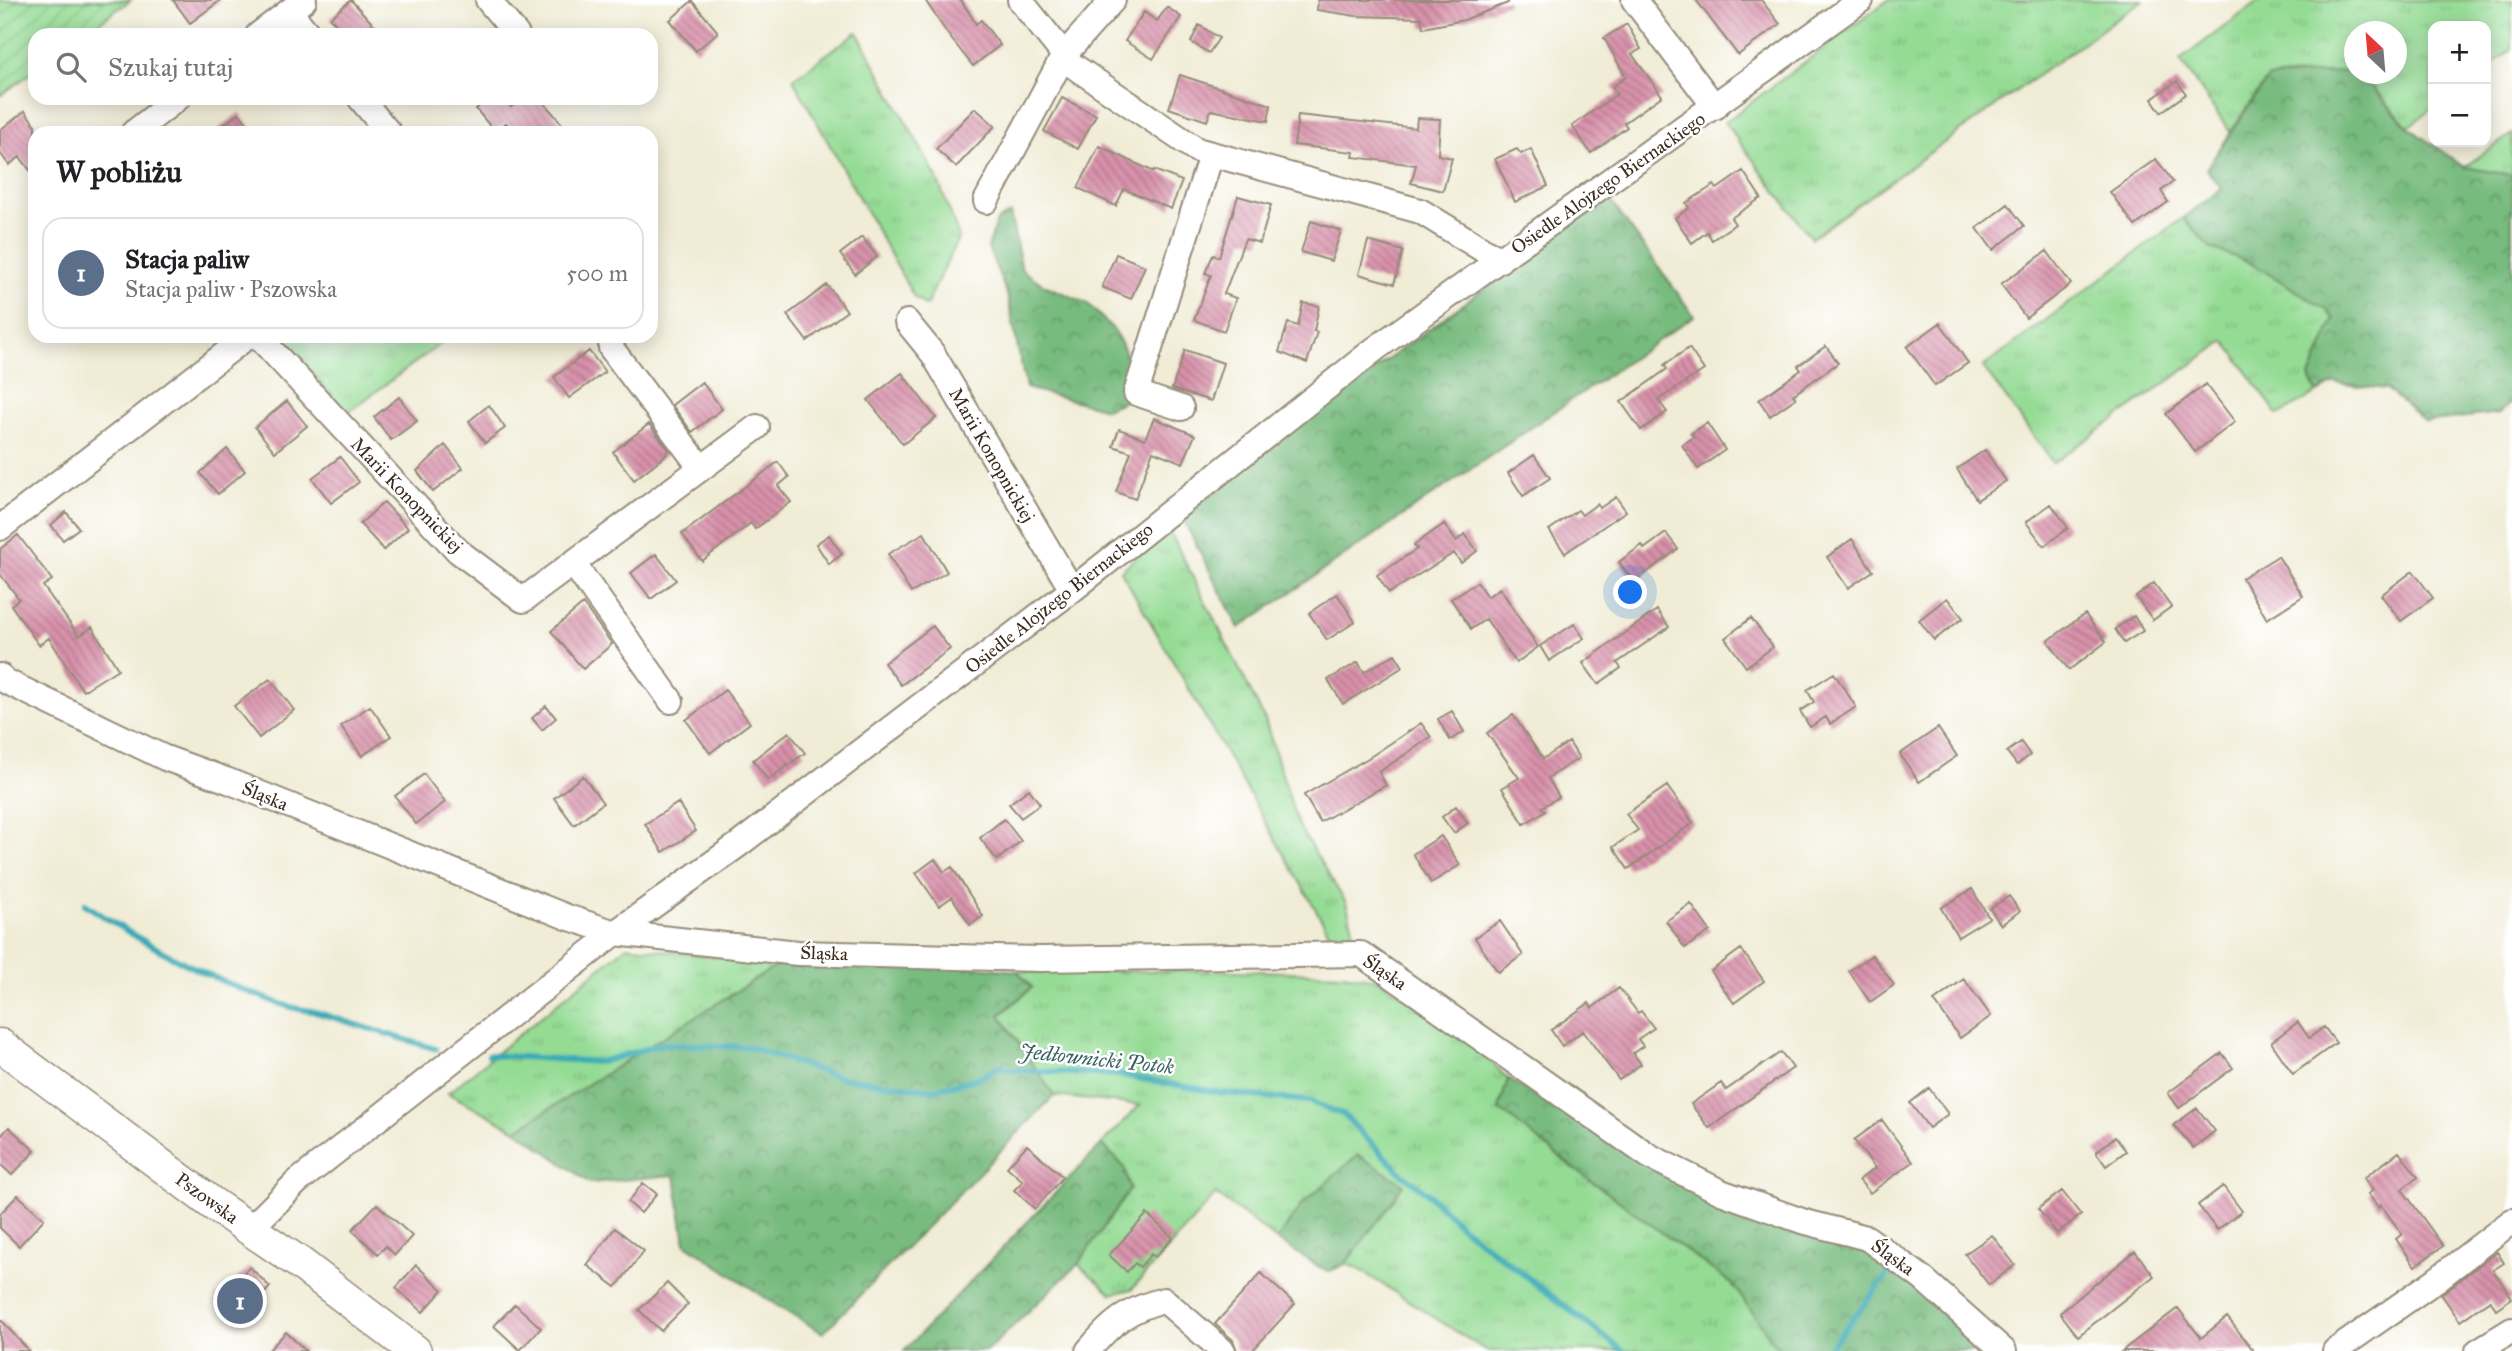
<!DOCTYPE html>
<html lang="pl">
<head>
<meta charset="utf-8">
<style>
  :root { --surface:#fff; --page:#f2f2f2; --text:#202124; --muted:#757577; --line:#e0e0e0; --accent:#0b8043 }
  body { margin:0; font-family:"IM FELL Great Primer",serif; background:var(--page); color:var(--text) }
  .controls { position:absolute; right:21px; top:21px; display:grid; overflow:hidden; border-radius:14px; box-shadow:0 4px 18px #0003 }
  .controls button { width:63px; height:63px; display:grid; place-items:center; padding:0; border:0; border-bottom:2px solid var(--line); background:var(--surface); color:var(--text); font:35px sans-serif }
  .compass { position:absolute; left:2344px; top:21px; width:63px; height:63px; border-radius:50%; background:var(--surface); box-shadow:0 4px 18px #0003; rotate:334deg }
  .you { position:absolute; left:1631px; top:593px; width:24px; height:24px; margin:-18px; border:5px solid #fff; border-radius:50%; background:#1a73e8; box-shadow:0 0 0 10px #1a73e833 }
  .badge { display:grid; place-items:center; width:46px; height:46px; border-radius:50%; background:var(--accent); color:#fff; font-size:23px; font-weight:700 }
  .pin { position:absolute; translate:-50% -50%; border:4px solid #fff; box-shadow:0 2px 7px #0006 }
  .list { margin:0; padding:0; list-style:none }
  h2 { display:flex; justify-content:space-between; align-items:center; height:91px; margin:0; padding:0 28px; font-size:30px }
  h2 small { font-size:23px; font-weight:400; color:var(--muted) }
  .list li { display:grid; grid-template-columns:46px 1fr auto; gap:21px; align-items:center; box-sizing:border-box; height:112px; margin:0 14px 14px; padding:0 14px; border:2px solid var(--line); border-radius:21px }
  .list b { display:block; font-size:26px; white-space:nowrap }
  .list p { margin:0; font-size:23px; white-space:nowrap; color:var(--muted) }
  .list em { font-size:23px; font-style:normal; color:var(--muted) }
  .icon { flex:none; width:38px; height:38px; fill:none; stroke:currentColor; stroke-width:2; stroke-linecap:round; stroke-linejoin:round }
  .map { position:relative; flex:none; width:2512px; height:1351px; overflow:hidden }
  .search { position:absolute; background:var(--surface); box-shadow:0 4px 18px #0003; left:28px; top:28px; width:630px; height:77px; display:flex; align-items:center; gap:18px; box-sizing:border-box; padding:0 24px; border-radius:21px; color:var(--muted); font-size:26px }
  .panel { position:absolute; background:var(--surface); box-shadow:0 4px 18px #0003; left:28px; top:126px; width:630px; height:217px; border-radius:21px }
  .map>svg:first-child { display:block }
  .grass { fill:url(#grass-tufts); stroke:#688259; stroke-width:2; fill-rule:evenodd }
  .forest { fill:url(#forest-crowns); stroke:#59724e; stroke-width:2 }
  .garden { fill:url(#garden-furrows); stroke:#688259; stroke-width:2 }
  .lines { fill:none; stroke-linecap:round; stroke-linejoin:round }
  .stream { stroke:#39aab5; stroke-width:6 }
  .building { fill:url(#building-back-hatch) }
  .minor-casing { stroke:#968b7a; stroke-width:28 }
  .major-casing { stroke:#968b7a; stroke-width:35 }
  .minor { stroke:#fff; stroke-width:24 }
  .major { stroke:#fff; stroke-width:32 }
  .labels { text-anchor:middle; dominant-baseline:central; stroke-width:5; stroke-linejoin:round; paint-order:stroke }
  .street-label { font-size:19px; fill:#3b2a1e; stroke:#fff }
  .water-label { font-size:21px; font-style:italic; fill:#3a6462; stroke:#fff }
</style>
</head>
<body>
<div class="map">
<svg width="2512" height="1351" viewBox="0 0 2512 1351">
  <defs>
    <pattern id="grass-tufts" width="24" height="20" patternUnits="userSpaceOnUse" patternTransform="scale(1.75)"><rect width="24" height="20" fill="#94db94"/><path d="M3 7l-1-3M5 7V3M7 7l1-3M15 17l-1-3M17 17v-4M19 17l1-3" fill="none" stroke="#80bc7f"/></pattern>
    <pattern id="forest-crowns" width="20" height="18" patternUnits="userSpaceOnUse" patternTransform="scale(1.75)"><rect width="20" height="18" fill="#77bb7e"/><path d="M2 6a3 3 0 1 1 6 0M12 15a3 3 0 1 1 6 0" fill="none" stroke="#639867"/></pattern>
    <pattern id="garden-furrows" width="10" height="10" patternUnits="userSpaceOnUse" patternTransform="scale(1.75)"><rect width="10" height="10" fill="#94db94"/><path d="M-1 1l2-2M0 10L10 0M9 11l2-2" fill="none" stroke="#80bc7f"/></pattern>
    <pattern id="building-back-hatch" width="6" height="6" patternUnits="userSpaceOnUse" patternTransform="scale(1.75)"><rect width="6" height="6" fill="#d891aa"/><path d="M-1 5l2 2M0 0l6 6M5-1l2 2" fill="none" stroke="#b0778a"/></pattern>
  </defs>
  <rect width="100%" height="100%" fill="#fff"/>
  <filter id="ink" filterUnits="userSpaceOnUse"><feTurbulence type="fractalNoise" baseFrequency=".0143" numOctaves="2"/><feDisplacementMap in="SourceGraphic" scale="14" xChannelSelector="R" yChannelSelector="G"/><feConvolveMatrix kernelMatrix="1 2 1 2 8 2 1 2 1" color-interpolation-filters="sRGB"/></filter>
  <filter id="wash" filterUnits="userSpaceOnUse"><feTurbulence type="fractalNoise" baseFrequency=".00686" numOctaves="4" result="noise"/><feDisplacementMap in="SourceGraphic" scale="28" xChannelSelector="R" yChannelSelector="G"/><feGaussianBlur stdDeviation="1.57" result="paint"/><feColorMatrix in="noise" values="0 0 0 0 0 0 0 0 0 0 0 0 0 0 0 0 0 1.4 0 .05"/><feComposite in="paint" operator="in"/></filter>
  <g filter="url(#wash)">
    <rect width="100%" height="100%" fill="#f0ecd6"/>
    <path class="grass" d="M1888,0H2143L1811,238L1725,122Z
      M2260,0H2512V49L2486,69V26H2433V108L2408,127L2374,88L2268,78L2230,132L2180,60ZM2354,32H2396V74H2354Z
      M857,32L937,178L959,237L926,306L914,297L793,79Z
      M2512,134V175L2464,167Z
      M2183,218L2210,248L2251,263L2326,309L2334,319L2310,377L2317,393L2278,415L2225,341L2053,463L1983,367Z
      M279,336H451L347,413Z
      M1168,528L1265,720L1298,825L1346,903L1353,928L1352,938L1342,947L1335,943L1121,571Z
      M627,946L778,965L516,1130L448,1093Z
      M1017,971H1254L1343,974L1378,979L1476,1046L1508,1079L1499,1109L1575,1169L1732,1284L1780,1351H1487L1355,1267L1345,1264L1389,1206L1403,1184L1302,1204L1277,1240L1216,1194L1132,1289L1112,1294L1078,1264L1130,1189L1124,1167L1102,1144L1140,1105L1054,1096L1000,1015L1032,988Z"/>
    <path class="forest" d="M2346,71L2373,88L2408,127L2464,167L2512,175V402L2499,413L2425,422L2387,389L2334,383L2317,393L2310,377L2334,319L2326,309L2251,263L2210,248L2183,218L2222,189L2206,169L2268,78Z
      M1608,197L1694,316L1239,628L1180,513Z
      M1010,213L1022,270L1044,285L1087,303L1115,331L1134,370L1124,401L1106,409L1026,388L1007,294L988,248L997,221Z
      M778,965L976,967L1017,971L1032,987L1000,1015L1054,1096L823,1333L776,1305L685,1243L675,1175L590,1183L516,1130Z
      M1508,1079L1671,1179L1731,1211L1800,1234L1849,1245L1884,1262L1989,1351H1780L1732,1284L1575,1169L1499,1109Z
      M1102,1144L1124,1167L1130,1189L1078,1264L987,1351H904Z
      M1358,1155L1403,1184L1389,1206L1345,1264L1328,1272L1277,1240L1302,1204Z"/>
    <path class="garden" d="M0,0H131L82,35H35V70L0,96Z"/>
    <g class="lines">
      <path class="stream" d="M85,904C139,941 190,969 251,993C271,1000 290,1009 312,1011L436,1049
        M489,1055L600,1062L663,1044L749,1047L842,1078L932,1090L975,1079L1000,1067L1014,1070L1120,1075L1221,1093L1309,1101L1344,1115L1400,1172L1427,1193L1462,1227L1623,1351
        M1827,1351L1890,1272"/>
    </g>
    <g id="blocks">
      <path class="building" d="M173,0H221L190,23Z
        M351,0L383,35H346L330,18Z
        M925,0H961L976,24L981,20L1000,45L973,66L949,36Z
        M1318,0H1508V3L1464,20L1423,28L1421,18L1356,16L1317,10Z
        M1696,0H1761L1780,24L1738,55Z
        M692,1L718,32L696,51L670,20Z
        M1167,7L1181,17L1153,59L1125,41L1144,12L1157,21Z
        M1627,24L1641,49L1632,54L1662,96L1624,123L1627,127L1591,153L1572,126L1617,94L1612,87L1626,77L1604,38Z
        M1199,25L1219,38L1209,53L1191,42Z
        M1180,75L1271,105L1268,121L1211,110L1207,121L1169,108Z
        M2177,81L2186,94L2161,112L2152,99Z
        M488,98H503L511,107L522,98H540L563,125L553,133H515L506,123L495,132L476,109Z
        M1062,98L1096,115L1078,149L1044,131Z
        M975,108L995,126L956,167L936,149Z
        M25,111L35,125V177L20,157L9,165L0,153V130Z
        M239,113L255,133H213Z
        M1298,115L1416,128L1417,118L1440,119L1438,155L1452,158L1443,191L1411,183L1416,165L1353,157L1354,152L1294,145Z
        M1099,146L1154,172V170L1182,181L1171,209L1124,189L1116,206L1078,188Z
        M1517,149L1521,154L1531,149L1548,186L1515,202L1495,159Z
        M2156,159L2173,182L2161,191L2168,202L2135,226L2110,192Z
        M1743,171L1761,198L1731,218L1735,224L1712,240L1707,232L1692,243L1675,218L1689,208L1686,203L1714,185L1717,189Z
        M1238,196L1271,205L1260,243L1245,239L1224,294L1236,298L1224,331L1194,320L1211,275L1205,273L1213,255L1219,257Z
        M2008,204L2024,226L1993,250L1977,228Z
        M1311,221L1341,231L1331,261L1301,252Z
        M862,237L877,257L855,274L840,254Z
        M1368,241L1403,251L1394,284L1359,274Z
        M2047,251L2071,284L2026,318L2001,284Z
        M1116,254L1145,266L1131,299L1102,287Z
        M827,285L847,311L807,341L787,315Z
        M1303,303L1319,306L1314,331L1317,332L1307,363L1279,352L1288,323L1298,326Z
        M1940,323L1968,363L1935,386L1907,347Z
        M1826,346L1838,363L1793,395L1796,398L1770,416L1759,400L1801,370L1798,366Z
        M1689,348L1704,370L1658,400L1667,412L1641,430L1621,402L1667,369L1664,365Z
        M1185,350L1223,363L1211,401L1172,389Z
        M589,351L605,372L569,398L554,377Z
        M902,373L936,418L903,444L868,400Z
        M702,382L722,409L692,432L672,405Z
        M2206,384L2235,422L2195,452L2166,414Z
        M399,397L417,421L391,440L374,417Z
        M287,401L307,426L275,452L255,427Z
        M489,405L505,428L485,443L469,421Z
        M1154,418L1195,435L1183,463L1153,451L1135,499L1116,492L1131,452L1113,446L1119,429L1145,439Z
        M1707,423L1725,450L1698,469L1682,445L1694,437L1691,434Z
        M649,424L669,450L666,452L667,454L634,480L613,452Z
        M445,445L463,468L433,492L417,471Z
        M227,449L245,471L218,494L200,473Z
        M1985,450L2006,481L1977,500L1957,469Z
        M1534,455L1550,478L1523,496L1508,473Z
        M340,457L359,482L331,503L312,478Z
        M778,462L789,477L778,486L791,502L755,529L751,523L702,561L682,534Z
        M1616,497L1626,511L1565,553L1549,530L1578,510L1582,515L1597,504L1600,508Z
        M384,502L408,528L384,550L360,524Z
        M2051,504L2068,528L2044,546L2026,522Z
        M66,512L79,528L63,540L51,525Z
        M1444,524L1456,541L1465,534L1477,551L1461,563L1454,553L1389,593L1377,575L1417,549L1414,545Z
        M924,533L947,572L911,593L888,554Z
        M1666,533L1678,549L1634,582L1619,562L1642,545L1644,549Z
        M18,535L52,580L43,586L79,636L92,627L118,669L83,691L49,638L39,645L11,605L19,599L0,574V549Z
        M829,535L842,554L829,564L816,544Z
        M1852,539L1873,571L1848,588L1827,557Z
        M656,554L676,580L651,599L631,573Z
        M2278,556L2303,596L2267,619L2242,578Z
        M2413,571L2433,598L2401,621L2381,595Z
        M1477,582L1487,597L1500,588L1538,647L1516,663L1486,619L1471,629L1451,599Z
        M2154,583L2171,607L2153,620L2136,597Z
        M1337,594L1355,622L1327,640L1309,613Z
        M1947,598L1963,618L1934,640L1919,620Z
        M583,604L612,644L583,669L551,631Z
        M1657,610L1669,627L1617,663L1621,668L1598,684L1583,663Z
        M2085,614L2106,642L2069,670L2048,641Z
        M2134,616L2143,631L2124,643L2115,629Z
        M1751,618L1773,647L1746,667L1725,638Z
        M1574,624L1584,638L1549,661L1540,646Z
        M933,626L950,649L901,685L884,663Z
        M1395,654L1403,667L1343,704L1328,680L1358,662L1364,672Z
        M1834,673L1856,707L1830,724L1826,717L1810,727L1800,711L1814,702L1807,690Z
        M270,679L294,710L259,738L234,706Z
        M725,690L750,723L710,753L686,720Z
        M370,706L391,736L362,756L341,726Z
        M546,706L556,718L542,730L532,718Z
        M1452,711L1464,732L1450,740L1438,719Z
        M1513,715L1543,759L1569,742L1579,758L1548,778L1559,797L1542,807L1545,811L1524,824L1502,788L1519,778L1487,733Z
        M1421,723L1431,737L1379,772L1386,785L1320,822L1304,795L1370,757Z
        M1938,728L1957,756L1919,782L1900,754Z
        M789,732L805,753L768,780L753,760Z
        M2021,742L2030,755L2017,765L2007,752Z
        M424,774L445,802L416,824L395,796Z
        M583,776L603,803L574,825L554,798Z
        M1667,786L1693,823L1628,869L1613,847L1638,830L1626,814Z
        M1029,789L1040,804L1021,818L1009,804Z
        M678,803L696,831L663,852L645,824Z
        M1456,806L1468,823L1454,833L1442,817Z
        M1004,819L1021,841L997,860L980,838Z
        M1441,836L1460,865L1431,883L1413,854Z
        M935,859L944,872L952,867L983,916L970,925L952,897L939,906L916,873Z
        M1972,889L1989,918L1958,937L1941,908Z
        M2009,896L2020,911L2001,925L1990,909Z
        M1691,904L1710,931L1685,948L1666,921Z
        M1500,921L1523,955L1498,972L1475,938Z
        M1741,949L1764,981L1734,1003L1711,971Z
        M1872,955L1894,985L1870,1002L1849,971Z
        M1964,979L1991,1016L1960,1038L1934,1001Z
        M1619,988L1638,1013L1641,1011L1654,1028L1638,1039L1643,1046L1633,1053L1641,1064L1619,1080L1583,1031L1562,1046L1551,1030L1589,1003L1592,1008Z
        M2298,1022L2309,1038L2324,1027L2336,1043L2293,1074L2271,1042Z
        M1781,1052L1793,1068L1709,1128L1691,1104L1721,1083L1726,1090Z
        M2222,1053L2233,1068L2179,1108L2168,1093Z
        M1929,1088L1948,1114L1929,1128L1910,1103Z
        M2197,1108L2215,1131L2193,1148L2174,1125Z
        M1882,1120L1913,1162L1870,1193L1859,1180L1875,1168L1854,1140Z
        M9,1127L35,1151L12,1175L0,1164V1137Z
        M2115,1137L2126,1151L2106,1166L2096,1152Z
        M1027,1145L1063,1177L1035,1209L1014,1190L1023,1181L1007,1167Z
        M2399,1152L2418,1177L2402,1189L2443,1246L2415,1266L2396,1239L2402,1234L2381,1205L2379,1208L2368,1194L2373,1190L2364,1178Z
        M643,1183L657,1194L641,1213L628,1202Z
        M2223,1186L2242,1211L2217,1230L2198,1205Z
        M2062,1191L2081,1215L2057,1233L2038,1209Z
        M18,1195L44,1219L19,1246L0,1228V1214Z
        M377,1204L412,1236L395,1255L386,1246L378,1254L352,1230Z
        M1147,1214L1173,1238L1155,1257L1151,1254L1140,1267L1135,1263L1127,1272L1109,1255Z
        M615,1228L644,1251L616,1287L587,1265Z
        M1992,1235L2015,1265L1989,1285L1965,1254Z
        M2135,1251L2154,1276L2078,1336L2060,1313Z
        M2497,1252L2504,1263L2493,1270L2512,1298L2496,1309L2490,1300L2460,1321L2441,1294Z
        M416,1265L443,1290L423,1312L396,1288Z
        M250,1267L270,1287L239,1321L215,1298Z
        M1261,1273L1295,1304L1252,1351H1237L1233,1340L1215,1324Z
        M667,1283L688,1304L661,1331L639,1310Z
        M515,1304L541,1328L520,1350L494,1326Z
        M2178,1308L2201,1338L2227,1317L2254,1351H2122Z
        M0,1319L29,1351H0Z
        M286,1332L306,1351H268Z"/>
    </g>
  </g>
  <g filter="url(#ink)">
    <use href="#blocks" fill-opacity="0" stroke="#968b7a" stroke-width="2"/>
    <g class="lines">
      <defs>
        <path id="minor" d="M488,0L517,35
          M1020,0L1072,65L1197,150L1420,211L1500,260
          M1634,0L1715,107
          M289,11L309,35
          M258,35L304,0
          M360,98L389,133
          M133,133L178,98
          M986,201L1064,55L1113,0
          M907,322L933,354L1072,590
          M258,336L458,551L523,600L757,427
          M611,348L701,468
          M1181,408L1136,393L1211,155
          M0,528L248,336
          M573,563L671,701
          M0,676L5,681L165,758L226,780L567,917L615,933L798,953L1040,959L1361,954L1649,1156L1721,1192L1802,1221L1867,1238L1922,1278L2004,1351
          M250,1229L297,1182L615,933L738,845L1072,590L1375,349L1861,0
          M1088,1351C1111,1323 1128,1309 1164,1300L1223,1351
          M2335,1351L2436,1280L2512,1221
          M2478,1351L2512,1330"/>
        <path id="major" d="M0,1045L213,1204L301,1264L415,1351"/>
      </defs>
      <use href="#minor" class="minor-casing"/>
      <use href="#major" class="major-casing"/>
      <use href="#minor" class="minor"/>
      <use href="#major" class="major"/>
    </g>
  </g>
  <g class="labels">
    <g class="street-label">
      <text transform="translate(1608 183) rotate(-35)">Osiedle Alojzego Biernackiego</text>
      <text transform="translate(992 455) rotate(60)">Marii Konopnickiej</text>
      <text transform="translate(407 495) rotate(46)">Marii Konopnickiej</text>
      <text transform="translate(1059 598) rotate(-38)">Osiedle Alojzego Biernackiego</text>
      <text transform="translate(265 796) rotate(22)">Śląska</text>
      <text transform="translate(824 953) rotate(2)">Śląska</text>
      <text transform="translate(1385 972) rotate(34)">Śląska</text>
      <text transform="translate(207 1198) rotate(36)">Pszowska</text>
      <text transform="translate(1893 1257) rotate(36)">Śląska</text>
    </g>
    <g class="water-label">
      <text transform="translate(1097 1059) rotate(6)">Jedłownicki Potok</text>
    </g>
  </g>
</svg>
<div class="controls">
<button>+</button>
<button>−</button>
</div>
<svg class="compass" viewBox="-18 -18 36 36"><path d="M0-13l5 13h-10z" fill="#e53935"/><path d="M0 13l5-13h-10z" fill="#757577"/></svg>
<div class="you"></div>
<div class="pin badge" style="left:240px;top:1301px;background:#5c6f8a">1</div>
<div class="search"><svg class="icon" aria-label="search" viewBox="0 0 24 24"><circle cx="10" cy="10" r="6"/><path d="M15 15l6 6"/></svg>Szukaj tutaj</div>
<section class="panel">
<h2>W pobliżu<small></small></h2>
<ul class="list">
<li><span class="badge" style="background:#5c6f8a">1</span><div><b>Stacja paliw</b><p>Stacja paliw · Pszowska</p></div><em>500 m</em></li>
</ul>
</section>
</div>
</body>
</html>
